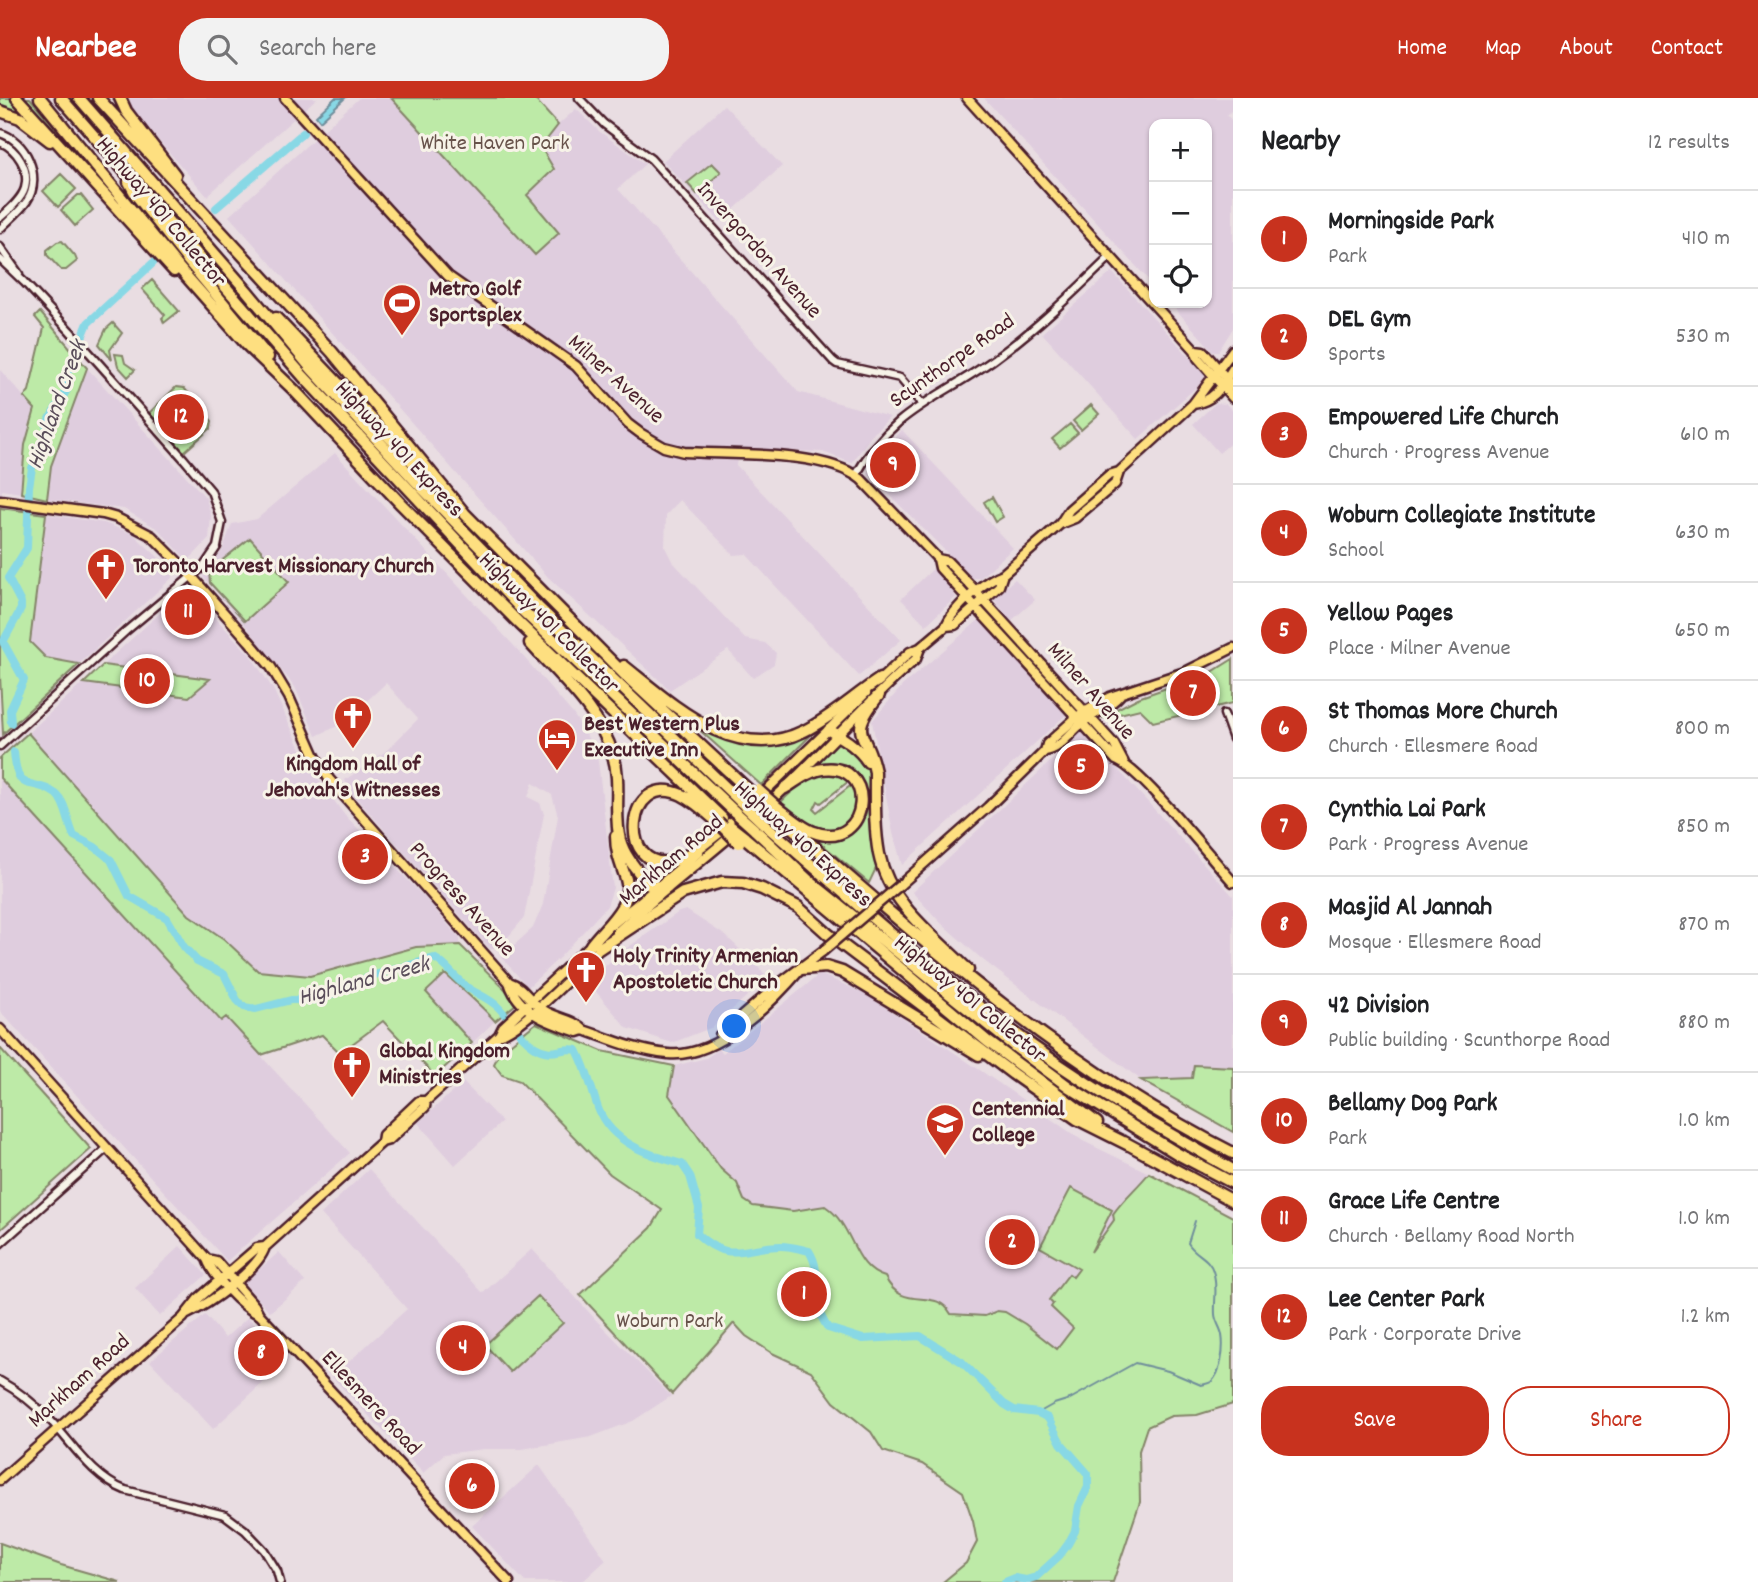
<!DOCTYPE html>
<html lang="en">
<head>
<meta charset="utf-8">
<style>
  :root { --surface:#fff; --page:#f2f2f2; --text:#202124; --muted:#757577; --line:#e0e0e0; --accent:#c8321e }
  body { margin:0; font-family:Dekko,sans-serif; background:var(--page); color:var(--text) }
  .controls { position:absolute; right:21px; top:21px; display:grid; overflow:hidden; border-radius:14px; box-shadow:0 2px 5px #0004 }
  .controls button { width:63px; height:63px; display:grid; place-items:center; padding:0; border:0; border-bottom:2px solid var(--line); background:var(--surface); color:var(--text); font:35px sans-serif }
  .you { position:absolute; left:735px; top:929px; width:24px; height:24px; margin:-18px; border:5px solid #fff; border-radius:50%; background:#1a73e8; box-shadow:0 0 0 10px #1a73e833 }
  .badge { display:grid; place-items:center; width:46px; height:46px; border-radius:50%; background:var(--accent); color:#fff; font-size:23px; font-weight:700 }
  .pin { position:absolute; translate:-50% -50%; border:4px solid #fff; box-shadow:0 2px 7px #0006 }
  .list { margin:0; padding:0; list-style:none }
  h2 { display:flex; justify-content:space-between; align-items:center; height:91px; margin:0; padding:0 28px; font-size:30px }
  h2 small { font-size:23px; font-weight:400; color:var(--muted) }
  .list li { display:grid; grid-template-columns:46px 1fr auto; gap:21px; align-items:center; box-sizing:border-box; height:98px; padding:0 28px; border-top:2px solid var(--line) }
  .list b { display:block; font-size:26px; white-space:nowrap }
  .list p { margin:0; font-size:23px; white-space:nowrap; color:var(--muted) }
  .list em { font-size:23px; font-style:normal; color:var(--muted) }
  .actions { display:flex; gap:14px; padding:21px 28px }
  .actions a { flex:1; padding:16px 0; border:2px solid var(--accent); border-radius:28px; text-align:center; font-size:24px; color:var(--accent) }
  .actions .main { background:var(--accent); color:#fff }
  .icon { flex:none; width:38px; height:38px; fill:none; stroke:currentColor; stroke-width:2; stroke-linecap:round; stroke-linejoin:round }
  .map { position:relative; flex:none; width:1233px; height:1484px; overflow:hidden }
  header { display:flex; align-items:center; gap:42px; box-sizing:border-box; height:98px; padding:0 35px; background:var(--accent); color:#fff }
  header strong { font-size:33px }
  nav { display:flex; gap:38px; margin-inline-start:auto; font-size:24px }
  .search { width:490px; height:63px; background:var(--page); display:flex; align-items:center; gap:18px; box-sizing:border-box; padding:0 24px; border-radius:28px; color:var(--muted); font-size:26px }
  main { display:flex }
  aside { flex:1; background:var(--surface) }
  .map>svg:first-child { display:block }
  .built { fill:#dfcdde }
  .green { fill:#bdeaa7; stroke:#848469; stroke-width:2 }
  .water { fill:#88d8e5; stroke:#6f8e9b; stroke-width:2 }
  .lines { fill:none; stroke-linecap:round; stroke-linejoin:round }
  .stream { stroke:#6f8e9b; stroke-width:2 }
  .river { stroke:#88d8e5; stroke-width:8 }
  .minor-casing { stroke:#4a1f2b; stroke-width:11 }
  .major-casing { stroke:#4a1f2b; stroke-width:13 }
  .highway-casing { stroke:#4a1f2b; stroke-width:15 }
  .minor { stroke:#f7f3e8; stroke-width:6 }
  .major { stroke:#fedf80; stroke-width:8 }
  .highway { stroke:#fedf80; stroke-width:10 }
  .major-bridge-casing { stroke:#4a1f2b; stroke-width:13; stroke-linecap:butt }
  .highway-bridge-casing { stroke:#4a1f2b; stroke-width:15; stroke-linecap:butt }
  .major-bridge { stroke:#fedf80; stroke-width:8 }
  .highway-bridge { stroke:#fedf80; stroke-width:10 }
  .labels { text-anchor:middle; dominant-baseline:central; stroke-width:6; stroke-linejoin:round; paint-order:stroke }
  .park-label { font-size:23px; fill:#67524a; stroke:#f7f3e8 }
  .street-label { font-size:23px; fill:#4a1f2b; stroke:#f7f3e8 }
  .poi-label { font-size:23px; font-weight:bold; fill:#4a1f2b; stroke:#f7f3e8; text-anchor:start }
  .water-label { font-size:24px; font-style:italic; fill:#5a4d5a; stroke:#f7f3e8 }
</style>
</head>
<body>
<header>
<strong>Nearbee</strong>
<div class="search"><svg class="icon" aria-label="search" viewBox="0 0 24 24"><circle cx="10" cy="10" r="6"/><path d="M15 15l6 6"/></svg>Search here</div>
<nav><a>Home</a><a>Map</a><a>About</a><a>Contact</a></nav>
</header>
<main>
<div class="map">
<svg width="1233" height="1484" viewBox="0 0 1233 1484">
  <rect width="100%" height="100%" fill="#e9dde2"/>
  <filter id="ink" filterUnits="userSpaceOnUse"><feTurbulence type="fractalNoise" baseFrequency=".0143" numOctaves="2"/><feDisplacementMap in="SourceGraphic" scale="14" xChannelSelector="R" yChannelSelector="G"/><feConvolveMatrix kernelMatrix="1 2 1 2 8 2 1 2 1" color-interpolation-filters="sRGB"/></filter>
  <g filter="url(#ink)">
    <path class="built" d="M129,0H317L207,98L134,14Z
      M359,0H391L535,157L559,135L527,97L541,49L558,27L576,11L600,34L645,66L618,91L798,294L890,319L871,338L852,365L823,354L739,351L736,367L901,542L859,578L746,456L734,457L680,402L666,417L665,449L672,463L745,541L765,545L776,555L774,566L753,580L728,552L670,592L548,479L229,118Z
      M984,0H1233V11L1227,17L1233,24V230L1218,254H1214L1170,205H1207V26H1154V188Z
      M724,7L782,68L720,124L663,63Z
      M1112,174L1205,276L1201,285L1138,341L1042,235Z
      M87,270L206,400L211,418L209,441L188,463L158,431L124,411L47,401L51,368Z
      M0,272L35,311L25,347L21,395L2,392L0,406Z
      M1216,305L1226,306L1233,313V343L1219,355L1193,326Z
      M902,332L1013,450L980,480H972L868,375L883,352Z
      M335,355L515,549L573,616L586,636L598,663L613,790L607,808L560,859L528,889L501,859L533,830L543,806L558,718L552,697L533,685L528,699L540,705L544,716L524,820L508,839L491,852L350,693L345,682L386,653L418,621L386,585L342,626L316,638L295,589L246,528L203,479L222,453L232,426L257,421Z
      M46,416L104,425L133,436L171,471L173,479L79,566L45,560L30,544Z
      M934,470L956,499L926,527L901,501Z
      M1015,481L1035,502L1011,523L993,500Z
      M192,495L250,557L273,591L309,668L343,715L426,801L460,841V847L416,849L310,878L258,873L224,841L189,817L28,635L181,496Z
      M979,522L1069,614L902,767L893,735L872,623L903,587Z
      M1083,633L1233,798V969L1194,967L1192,980L1141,982L983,862L942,826L912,794Z
      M0,680L220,923L225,919L350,1055L227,1163L0,913Z
      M686,812L726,838L768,879L713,929L672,945L627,930L587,883L624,852L679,814Z
      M445,875L460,891L475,901L495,923L472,945L426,894Z
      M820,876L865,896L949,951L1083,1043L1149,1075L1052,1209L1077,1231L1048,1262L934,1216L879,1184L849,1149L760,1120L713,1068L668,997L674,968L706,960L719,951L723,955Z
      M463,984L502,1024L455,1067L418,1025Z
      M369,1071L483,1195L532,1151L595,1221L671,1298L633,1323L591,1339L522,1351H484L444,1356L423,1375L332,1279L407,1211L321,1116Z
      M180,1148L206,1177L160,1218L135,1190Z
      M279,1154L305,1184L270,1214L244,1185Z
      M205,1217L225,1240L248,1219L289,1261L213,1331L150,1263Z
      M539,1367L606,1462L582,1484H525L472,1428Z"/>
    <path class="green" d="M0,0H12L34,24L0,10Z
      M21,0H30L115,101L113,102Z
      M391,0H534L558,27L541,49L554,71L527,97L559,135L535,157Z
      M712,65L721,74L697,96L687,85Z
      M61,76L76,91L58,109L43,93Z
      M78,97H81L93,112L75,128L61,112Z
      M62,143L75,158L77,163L66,172H61L47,157V152L57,144Z
      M152,182L179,213L164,225L162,220L165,217L142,191Z
      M40,214L87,270L51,368L47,401L21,395L25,347L35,311L24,299L29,293L44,230L35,219Z
      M113,225L122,235L110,252L112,262L99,246L106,231Z
      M115,256L123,257L125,265L135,272L128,279L118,268Z
      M176,289L184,290L212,323L211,330L184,354L149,315Z
      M1091,307L1099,316L1081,332L1073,323Z
      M1070,326L1078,335L1060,350L1052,341Z
      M992,399L1003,419L995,424L984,404Z
      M0,410L46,416L30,544L46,560L79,566L3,636L0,578Z
      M250,440L289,484L245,523L210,485L209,473Z
      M1233,561V605L1153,624L1140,611L1103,620V618L1138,600L1212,574Z
      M103,567L210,581L189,599L84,585Z
      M686,620L746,645L822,626L761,687Z
      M28,635L189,817L224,841L258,873L310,878L416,849L460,847L511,897L516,906L495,923C480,906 462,891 445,876L426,894L472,945L435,978L383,923L340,955L322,937L261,957L226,919L221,923L0,680V660Z
      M839,640L868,668L872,685L878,766L869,785L807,734L830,737L858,723L864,712L866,698L863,686L855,675L846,668L832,664L817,665Z
      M833,675L849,683L821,705L818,703L814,711L817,714L854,685L856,712C853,716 850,723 846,726C824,742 797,717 780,705C796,689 810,677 833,675Z
      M536,925L602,953L674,968L669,997L721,1071L737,1085L744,1102L753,1108L793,1113L825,1108C855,1128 852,1170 885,1179C903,1216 935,1187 951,1216L985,1218L997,1213L1005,1214L1025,1226L1057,1251L1073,1230L1051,1209L1053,1206L1049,1202L1069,1176L1073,1179L1079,1171L1040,1149L1071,1090L1112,1112L1091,1154L1114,1122L1113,1116C1124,1100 1137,1090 1149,1075L1233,1119V1306L1197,1317L1171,1318L1147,1329L1139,1353L1140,1404L1113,1484H943L966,1465L977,1444L973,1423L963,1394L922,1366L883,1353L871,1334L834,1304L811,1273L772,1255L746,1238L734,1225L672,1296L580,1197L651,1130L662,1112L610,1076L520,983L502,977L494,966L497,960L495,958Z
      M0,950L91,1051L0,1132Z
      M1194,967L1233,969V1034L1141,982L1192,980Z
      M538,1198L563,1225L510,1274L485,1247Z
      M0,1445L61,1467L120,1484H0Z"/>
    <path class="water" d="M335,0H345L320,23L316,18Z"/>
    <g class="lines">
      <path class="stream" d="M1038,1315L1054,1306L1070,1301L1135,1265L1168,1273L1201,1287C1204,1286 1208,1286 1211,1284C1222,1275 1224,1249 1222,1237C1221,1230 1215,1223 1215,1216C1214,1202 1218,1187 1213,1173C1209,1159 1195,1157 1188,1145L1195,1123"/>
      <path class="river" d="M216,110L303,35
        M11,625L10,612L24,582L3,544L21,511V505L8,480L27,450L29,389L32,370L46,344L47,325L67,292L66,278L88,225L153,165
        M14,654C18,700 29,677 56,696C66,704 68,726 74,738L95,749L111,762L129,798L167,820L184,849L197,863L224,876L237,902L244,909L256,911L291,902H315L335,895L371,878L434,860C447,867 451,876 462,885C472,895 487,898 498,909C511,922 520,940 535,949C553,960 562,948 577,952C587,971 591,990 598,1010C611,1045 649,1057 682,1066L690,1078L699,1110L697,1136C730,1167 744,1148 781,1148C791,1148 800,1151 809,1153C825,1178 808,1203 828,1230L863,1241L920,1238L962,1264L1004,1306L1014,1312L1038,1315L1048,1320L1061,1345L1088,1376V1389L1079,1408L1075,1433L1068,1446L1060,1457L1036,1479L1026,1482L1015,1480L1005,1484"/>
      <defs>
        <path id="minor" d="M579,0L604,26L651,61L833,263L837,266L900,280L921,305
          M0,35C26,42 43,79 27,103C20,113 9,122 0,131
          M0,44C17,51 30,71 25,90C22,101 9,112 0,120
          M0,149L19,176
          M0,161L24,184L70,233L184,361L211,393L222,424L217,449L204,468L126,533L0,648
          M856,377C892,312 937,302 993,262C1035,232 1073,195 1110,159
          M1224,616L1233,641
          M0,1146L107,1050
          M0,1283C20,1294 36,1307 52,1324C74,1348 94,1380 125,1392L225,1417L245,1432L264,1452L277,1473L280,1484"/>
        <path id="major" d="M285,0L448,178L576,268L628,326L640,335L664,349L684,354C733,357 823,352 861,381L938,461L940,470L1116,662C1141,671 1211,760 1233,784
          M967,0L1195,252L1198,260L1233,300
          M1195,252L1203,253L1233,288
          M1193,306C1215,303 1222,288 1233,270
          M0,402L103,416L117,420L152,438L185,471L249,543L271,569L289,599L315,658L329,681L509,884C518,915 551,925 578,934L584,932
          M1060,426L1075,420L1115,386L1119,374
          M938,461L947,463L970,487L1114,646L1124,665
          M946,528C953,510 985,482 1003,476L1060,426L1069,412L1109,377L1119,374L1193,306L1233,252
          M878,584L910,554L920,550L946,528L955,527L999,488L1003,476
          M1045,653C1059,652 1069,636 1080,627C1092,616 1109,610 1120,597
          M745,713L866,595
          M900,787L988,709L1045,653L1047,646L1078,618L1110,599L1185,574L1233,550
          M612,827L699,754
          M617,834C671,785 730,742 783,692C828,649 869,602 916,561L920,550
          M509,884C522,888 528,901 539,909C552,920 572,920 584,932C612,942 638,953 668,956C717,961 772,905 801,871
          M0,931L207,1161C213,1178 241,1208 258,1216
          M499,937L503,929L595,843
          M720,937L780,885L823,853
          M382,1044L383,1037L419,1003H426
          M207,1161L216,1163L254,1207L259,1216L509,1484
          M187,1216C209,1206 258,1172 265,1149L357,1066L382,1044L389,1042L425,1009L426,1003L436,994L499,937C525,929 580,869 603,848
          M0,1382L183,1220L198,1201L257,1150L265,1149"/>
        <path id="highway" d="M17,0L174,173
          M40,0L179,170L247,247L293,291L401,406L520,526L722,720
          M61,0L303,278L523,513L735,714
          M79,0L247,193L311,270L424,392L538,509L744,707
          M98,0L332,254L465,416L623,575L754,697
          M120,0L126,13L175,77
          M0,13L20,20L50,43
          M129,84L136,97L185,159L268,259
          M276,220L427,379
          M530,545C560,579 599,612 613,657C622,685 613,714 620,742C625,760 638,773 649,787L667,790
          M624,568C674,608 736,667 804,633C832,619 854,598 880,581
          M879,597C846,638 867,632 875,674C875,701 874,729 879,756C889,806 934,838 968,872
          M829,632C844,641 858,649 868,664
          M778,710C789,718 802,730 814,734C871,755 880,658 818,672C806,675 795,684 785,690
          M774,714C918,839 1061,968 1233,1055
          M713,720C704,712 694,703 682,697C624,671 617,777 674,763C695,757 715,736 733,724
          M763,725C842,793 924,867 1008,930C1079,984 1155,1028 1233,1072
          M754,731L808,782L1018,951L1069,989L1178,1056L1233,1085
          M744,739L987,943L1097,1025
          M591,847C605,828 634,807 626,781C621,766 616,755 616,738
          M600,850L683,795L722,784L743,785L762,791L798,809L828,836L1013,976L1077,1021L1129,1047
          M801,871L826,869L842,874L979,957
          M1124,1044L1233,1103"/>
      </defs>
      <use href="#minor" class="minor-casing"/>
      <use href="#major" class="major-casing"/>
      <use href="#highway" class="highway-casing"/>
      <use href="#minor" class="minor"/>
      <use href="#major" class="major"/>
      <use href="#highway" class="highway"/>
      <defs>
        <path id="major-bridge" d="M823,853L900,787"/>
        <path id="highway-bridge" d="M758,692L778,710
          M744,707L763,725
          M735,714L754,731
          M718,724L739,745
          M730,728L744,739"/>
      </defs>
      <use href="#major-bridge" class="major-bridge-casing"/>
      <use href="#highway-bridge" class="highway-bridge-casing"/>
      <use href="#major-bridge" class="major-bridge"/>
      <use href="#highway-bridge" class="highway-bridge"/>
    </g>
  </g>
  <defs>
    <symbol id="stadium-pin" viewBox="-11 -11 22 30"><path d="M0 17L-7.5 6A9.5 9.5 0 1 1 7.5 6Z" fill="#c8321e" stroke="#f7f3e8"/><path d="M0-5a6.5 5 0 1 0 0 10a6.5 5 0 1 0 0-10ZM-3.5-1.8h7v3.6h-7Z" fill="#fff"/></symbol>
    <symbol id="church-pin" viewBox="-11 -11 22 30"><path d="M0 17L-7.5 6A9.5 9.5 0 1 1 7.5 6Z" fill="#c8321e" stroke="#f7f3e8"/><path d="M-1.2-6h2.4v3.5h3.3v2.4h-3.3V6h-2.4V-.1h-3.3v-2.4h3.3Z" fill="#fff"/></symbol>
    <symbol id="hotel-pin" viewBox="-11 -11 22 30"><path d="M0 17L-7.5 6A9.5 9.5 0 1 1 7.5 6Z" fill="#c8321e" stroke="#f7f3e8"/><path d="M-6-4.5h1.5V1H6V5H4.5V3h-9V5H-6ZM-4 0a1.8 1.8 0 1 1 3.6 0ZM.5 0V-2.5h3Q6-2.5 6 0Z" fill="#fff"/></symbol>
    <symbol id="university-pin" viewBox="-11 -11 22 30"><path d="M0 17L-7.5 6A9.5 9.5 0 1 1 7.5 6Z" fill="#c8321e" stroke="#f7f3e8"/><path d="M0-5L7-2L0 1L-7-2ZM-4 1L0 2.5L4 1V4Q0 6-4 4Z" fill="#fff"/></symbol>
  </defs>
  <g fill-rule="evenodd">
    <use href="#stadium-pin" x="380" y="183" width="44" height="60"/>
    <use href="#church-pin" x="84" y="447" width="44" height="60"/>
    <use href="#church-pin" x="331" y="596" width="44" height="60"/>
    <use href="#hotel-pin" x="535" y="618" width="44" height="60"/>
    <use href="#church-pin" x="564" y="850" width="44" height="60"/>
    <use href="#church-pin" x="330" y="945" width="44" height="60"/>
    <use href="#university-pin" x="923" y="1003" width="44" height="60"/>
  </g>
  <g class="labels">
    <g class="park-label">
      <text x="495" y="46">White Haven Park</text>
      <text x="670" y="1224">Woburn Park</text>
    </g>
    <g class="street-label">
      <text transform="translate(160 115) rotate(50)">Highway 401 Collector</text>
      <text transform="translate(758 153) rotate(48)">Invergordon Avenue</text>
      <text transform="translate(953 264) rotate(-35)">Scunthorpe Road</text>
      <text transform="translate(615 282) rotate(42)">Milner Avenue</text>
      <text transform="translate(398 352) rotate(47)">Highway 401 Express</text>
      <text transform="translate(548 526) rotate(45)">Highway 401 Collector</text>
      <text transform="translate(1090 594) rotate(49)">Milner Avenue</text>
      <text transform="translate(802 747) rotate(42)">Highway 401 Express</text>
      <text transform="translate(672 763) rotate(-40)">Markham Road</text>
      <text transform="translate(461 802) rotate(48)">Progress Avenue</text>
      <text transform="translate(969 902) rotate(39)">Highway 401 Collector</text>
      <text transform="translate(80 1284) rotate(-42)">Markham Road</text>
      <text transform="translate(370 1306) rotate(47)">Ellesmere Road</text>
    </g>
    <g class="poi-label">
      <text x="429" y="192">Metro Golf<tspan x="429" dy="26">Sportsplex</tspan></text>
      <text x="133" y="469">Toronto Harvest Missionary Church</text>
      <text x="584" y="627">Best Western Plus<tspan x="584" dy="26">Executive Inn</tspan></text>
      <text x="353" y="667" text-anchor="middle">Kingdom Hall of<tspan x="353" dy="26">Jehovah's Witnesses</tspan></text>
      <text x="613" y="859">Holy Trinity Armenian<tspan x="613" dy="26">Apostoletic Church</tspan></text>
      <text x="379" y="954">Global Kingdom<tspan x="379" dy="26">Ministries</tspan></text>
      <text x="972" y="1012">Centennial<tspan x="972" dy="26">College</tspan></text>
    </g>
    <g class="water-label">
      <text transform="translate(58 307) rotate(-70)">Highland Creek</text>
      <text transform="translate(364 884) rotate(-15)">Highland Creek</text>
    </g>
  </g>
</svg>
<div class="controls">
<button>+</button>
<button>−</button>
<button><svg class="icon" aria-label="locate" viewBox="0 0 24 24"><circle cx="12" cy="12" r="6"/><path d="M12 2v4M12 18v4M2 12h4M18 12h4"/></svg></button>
</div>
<div class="you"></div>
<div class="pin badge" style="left:804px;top:1196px">1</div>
<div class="pin badge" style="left:1012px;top:1144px">2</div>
<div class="pin badge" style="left:365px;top:759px">3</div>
<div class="pin badge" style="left:463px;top:1250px">4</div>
<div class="pin badge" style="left:1081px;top:669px">5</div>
<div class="pin badge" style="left:472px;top:1388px">6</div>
<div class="pin badge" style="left:1193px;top:595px">7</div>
<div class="pin badge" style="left:261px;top:1255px">8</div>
<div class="pin badge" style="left:893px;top:367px">9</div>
<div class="pin badge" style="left:147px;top:583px">10</div>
<div class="pin badge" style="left:188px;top:514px">11</div>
<div class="pin badge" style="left:181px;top:319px">12</div>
</div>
<aside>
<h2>Nearby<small>12 results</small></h2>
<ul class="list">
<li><span class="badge">1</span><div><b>Morningside Park</b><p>Park</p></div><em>410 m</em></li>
<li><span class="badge">2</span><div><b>DEL Gym</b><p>Sports</p></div><em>530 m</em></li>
<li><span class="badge">3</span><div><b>Empowered Life Church</b><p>Church · Progress Avenue</p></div><em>610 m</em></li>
<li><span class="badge">4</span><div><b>Woburn Collegiate Institute</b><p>School</p></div><em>630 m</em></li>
<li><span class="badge">5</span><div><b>Yellow Pages</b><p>Place · Milner Avenue</p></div><em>650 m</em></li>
<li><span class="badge">6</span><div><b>St Thomas More Church</b><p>Church · Ellesmere Road</p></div><em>800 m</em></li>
<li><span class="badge">7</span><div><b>Cynthia Lai Park</b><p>Park · Progress Avenue</p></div><em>850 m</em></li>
<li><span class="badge">8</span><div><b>Masjid Al Jannah</b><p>Mosque · Ellesmere Road</p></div><em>870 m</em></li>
<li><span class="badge">9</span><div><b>42 Division</b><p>Public building · Scunthorpe Road</p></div><em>880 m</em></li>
<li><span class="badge">10</span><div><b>Bellamy Dog Park</b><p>Park</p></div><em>1.0 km</em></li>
<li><span class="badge">11</span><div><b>Grace Life Centre</b><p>Church · Bellamy Road North</p></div><em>1.0 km</em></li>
<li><span class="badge">12</span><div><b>Lee Center Park</b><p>Park · Corporate Drive</p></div><em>1.2 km</em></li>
</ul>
<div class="actions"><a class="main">Save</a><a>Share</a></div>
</aside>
</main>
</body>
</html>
